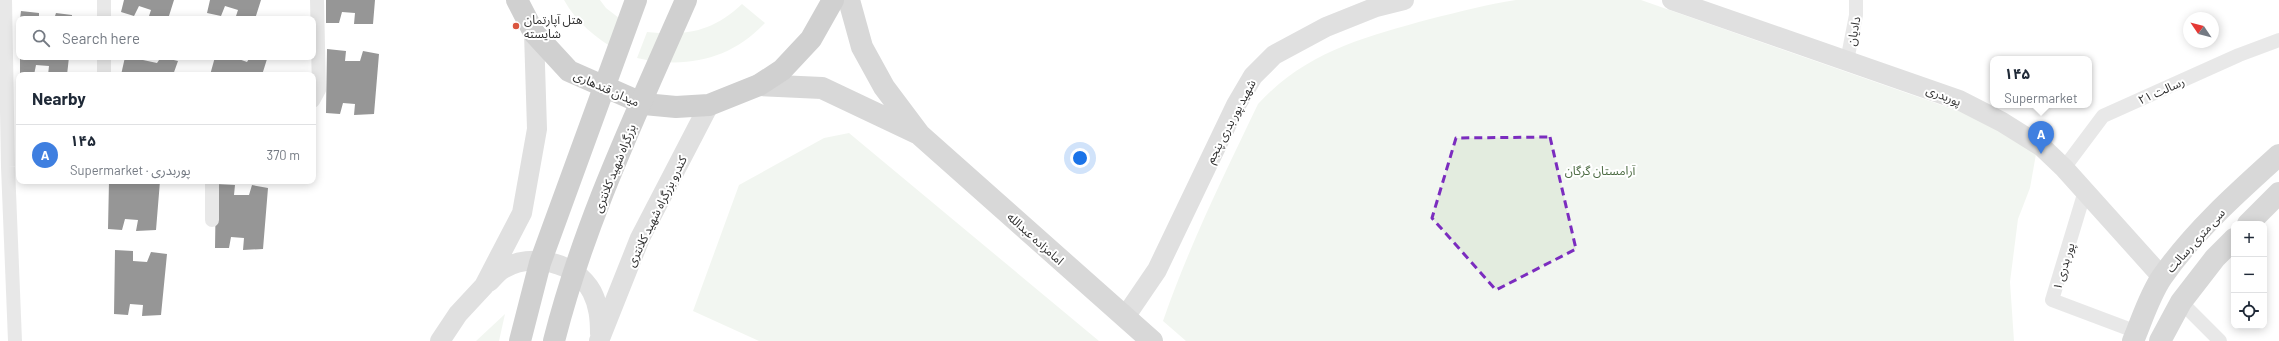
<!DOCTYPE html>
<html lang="en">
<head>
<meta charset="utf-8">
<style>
  :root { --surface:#fff; --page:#f6f6f7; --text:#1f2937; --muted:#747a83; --line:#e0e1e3; --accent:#d93025 }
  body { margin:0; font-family:Barlow,"Noto Sans Arabic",sans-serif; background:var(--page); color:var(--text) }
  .controls { position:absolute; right:12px; bottom:12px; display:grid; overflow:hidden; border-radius:8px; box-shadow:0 2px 10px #0003 }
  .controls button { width:36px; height:36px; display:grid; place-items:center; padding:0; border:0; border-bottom:1px solid var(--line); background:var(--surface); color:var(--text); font:20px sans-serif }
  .compass { position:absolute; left:2183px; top:12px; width:36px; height:36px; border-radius:50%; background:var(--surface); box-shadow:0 2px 10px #0003; rotate:305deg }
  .you { position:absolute; left:1080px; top:158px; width:14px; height:14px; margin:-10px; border:3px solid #fff; border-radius:50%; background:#1a73e8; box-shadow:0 0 0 6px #1a73e833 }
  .badge { display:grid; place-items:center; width:26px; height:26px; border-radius:50%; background:var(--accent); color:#fff; font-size:13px; font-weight:700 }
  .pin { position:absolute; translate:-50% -33px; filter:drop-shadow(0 1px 2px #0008) }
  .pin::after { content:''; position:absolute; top:21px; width:14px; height:12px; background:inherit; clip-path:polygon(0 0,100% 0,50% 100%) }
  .popup { position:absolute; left:1990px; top:56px; width:102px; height:52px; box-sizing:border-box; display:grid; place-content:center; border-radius:8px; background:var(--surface); filter:drop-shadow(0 1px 3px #0005); font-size:13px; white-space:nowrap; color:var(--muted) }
  .popup b { font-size:15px; color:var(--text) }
  .popup::after { content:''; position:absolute; left:50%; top:100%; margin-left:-8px; border:8px solid transparent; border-top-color:var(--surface) }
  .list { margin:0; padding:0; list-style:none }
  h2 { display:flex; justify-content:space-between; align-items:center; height:52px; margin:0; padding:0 16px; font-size:17px }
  h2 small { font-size:13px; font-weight:400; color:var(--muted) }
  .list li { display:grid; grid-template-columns:26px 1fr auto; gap:12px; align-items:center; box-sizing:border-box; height:60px; padding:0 16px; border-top:1px solid var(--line) }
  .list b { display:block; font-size:15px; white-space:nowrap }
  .list p { margin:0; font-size:13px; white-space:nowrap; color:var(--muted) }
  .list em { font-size:13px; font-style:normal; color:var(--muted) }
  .icon { flex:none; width:22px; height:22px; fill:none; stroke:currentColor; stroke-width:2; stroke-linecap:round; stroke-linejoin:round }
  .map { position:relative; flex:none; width:2279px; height:341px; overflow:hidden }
  .search { position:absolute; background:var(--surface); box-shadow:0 2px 10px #0003; left:16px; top:16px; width:300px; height:44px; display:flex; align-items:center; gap:10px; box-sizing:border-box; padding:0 14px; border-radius:8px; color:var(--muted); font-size:15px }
  .panel { position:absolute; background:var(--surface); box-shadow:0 2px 10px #0003; left:16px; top:72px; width:300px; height:112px; border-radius:8px }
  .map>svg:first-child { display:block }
  .green { fill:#e3ecdf }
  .building { fill:#171717 }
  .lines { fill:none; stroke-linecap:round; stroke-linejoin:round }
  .street { stroke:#cdcdcd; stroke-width:14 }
  .secondary { stroke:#bababa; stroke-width:20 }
  .primary { stroke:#a8a8a8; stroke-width:22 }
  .highway { stroke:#979797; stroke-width:22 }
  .highway-bridge { stroke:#979797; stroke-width:22 }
  .marked { fill:none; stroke:#7b2cbf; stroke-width:3; stroke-dasharray:8 5; stroke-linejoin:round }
  .poi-dot { fill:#da563f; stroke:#fff; stroke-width:1.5 }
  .labels { text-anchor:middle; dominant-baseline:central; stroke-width:4; stroke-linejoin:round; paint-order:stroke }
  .poi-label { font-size:12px; fill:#303030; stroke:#fff; text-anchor:start }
  .street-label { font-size:12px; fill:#303030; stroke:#fff }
  .park-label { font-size:12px; fill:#4a6940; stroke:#fff }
</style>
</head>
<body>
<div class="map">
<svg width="2279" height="341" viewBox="0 0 2279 341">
  <rect width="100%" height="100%" fill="#fff"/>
  <path class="green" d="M564,0H600L606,8L628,25L618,51C596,38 576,22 564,0Z
    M1516,0H1641L1964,113L2005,131L2036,154L2030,188L2018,219L2010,282L2014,341H1186L1163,321C1189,246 1224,175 1258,104C1306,52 1364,37 1430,19C1459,12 1487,4 1516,0Z
    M742,4L765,23C730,60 686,69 637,58L647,32C686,36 712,32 742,4Z
    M849,133L1099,341H759L693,311L739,185L824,138Z
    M505,314L499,341H476Z"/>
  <path class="building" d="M124,0H174L168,19H148L151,10L139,6L134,16L121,12Z
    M210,0H261L255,19H235L238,10L225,6L221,16L207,13Z
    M326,0H375L373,24H354L355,13L342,12L339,23H326Z
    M21,11L39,13V19H20Z
    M56,13L72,15V19H54Z
    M327,49L346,51L345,61H360L363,51L379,54L374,114L354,115L355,104L343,103L340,114L326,113Z
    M20,57H69L67,75H48L49,66L36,65L34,75H20Z
    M125,57H144L143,60L157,63L161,57L178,61L173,75H121Z
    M215,57H233L247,62L250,57L267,59L262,75H210Z
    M109,181H160L156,230L136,231L138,220L125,219L122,230L108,229Z
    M216,184L235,185L234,195H249L252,185L268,188L263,249L243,250L244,238L231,237L229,248H215Z
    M115,250L133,251V261L147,262L151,252L167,254L161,315L142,316L143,305L130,304L128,315L114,314Z"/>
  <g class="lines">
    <path class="street" d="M5,0L8,167L15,341
      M104,0V19
      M104,57V75
      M1847,61L1856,15V0
      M313,101L319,90L317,0
      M2064,168L2103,116L2239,55L2279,40
      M2085,191L2052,300L2137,332
      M212,220V181
      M2181,302L2220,341"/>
    <path class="secondary" d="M1672,0L1959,100L2002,122L2042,147L2064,168L2162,277
      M489,282C493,278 498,272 503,269C531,252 576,262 592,292C599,306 600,319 600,334
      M1125,317L1157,270L1236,105L1253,76L1274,55L1326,27L1376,7L1404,0
      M440,341L458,314L484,286L522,213L537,129L534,33
      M599,341L640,238L709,105"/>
    <path class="primary" d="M849,0L862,47L884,87L920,135L1152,341
      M759,85L822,88L917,133
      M2248,224L2279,193
      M2133,341C2142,320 2149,296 2162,277C2194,231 2238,192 2279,155
      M2160,341L2181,302L2215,258L2234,239"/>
    <path class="highway" d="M517,0L534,33L569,71L644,104L676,107L709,105L759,85L782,70L811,39L833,0"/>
    <path class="highway-bridge" d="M520,341L540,263L636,0
      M554,341C584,222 637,112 686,0"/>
  </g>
  <path d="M0 0H2279V341H0ZM1550,137L1576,249L1496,290L1432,218L1456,138Z" fill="#fff" fill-opacity=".55" fill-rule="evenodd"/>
  <path class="marked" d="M1550,137L1576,249L1496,290L1432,218L1456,138Z"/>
  <circle class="poi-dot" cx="516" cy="26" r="4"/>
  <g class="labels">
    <g class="poi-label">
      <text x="524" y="19">هتل آپارتمان<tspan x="524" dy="14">شایسته</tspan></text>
    </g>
    <g class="street-label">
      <text transform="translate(1853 31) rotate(-80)">دادیان</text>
      <text transform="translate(607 88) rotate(24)">میدان قندهاری</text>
      <text transform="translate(2161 90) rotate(-24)">۲۱ رسالت</text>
      <text transform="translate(1944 95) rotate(21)">پوربدری</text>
      <text transform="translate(1230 121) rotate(-62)">شهید پور بدری پنجم</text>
      <text transform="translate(614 168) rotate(-68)">بزرگراه شهید کلانتری</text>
      <text transform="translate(656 211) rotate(-64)">کندرو بزرگراه شهید کلانتری</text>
      <text transform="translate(1036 238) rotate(42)">امامزاده عبدالله</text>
      <text transform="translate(2195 240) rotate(-48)">سی متری رسالت</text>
      <text transform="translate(2063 266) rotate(-73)">پور بدری ۱</text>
    </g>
    <g class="park-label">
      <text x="1600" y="170">آرامستان گرگان</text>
    </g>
  </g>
</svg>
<div class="controls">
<button>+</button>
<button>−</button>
<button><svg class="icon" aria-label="locate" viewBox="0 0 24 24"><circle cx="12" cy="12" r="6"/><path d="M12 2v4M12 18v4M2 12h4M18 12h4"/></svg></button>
</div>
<svg class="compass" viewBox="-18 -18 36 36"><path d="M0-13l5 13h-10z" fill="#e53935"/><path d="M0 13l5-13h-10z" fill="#747a83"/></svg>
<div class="you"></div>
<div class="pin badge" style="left:2041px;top:154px;background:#3f7fe0">A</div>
<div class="popup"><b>۱۴۵</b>Supermarket</div>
<div class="search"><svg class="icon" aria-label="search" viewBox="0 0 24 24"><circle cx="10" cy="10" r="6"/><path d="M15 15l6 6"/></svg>Search here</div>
<section class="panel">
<h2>Nearby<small></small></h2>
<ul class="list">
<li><span class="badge" style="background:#3f7fe0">A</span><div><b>۱۴۵</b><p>Supermarket · پوربدری</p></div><em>370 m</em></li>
</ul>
</section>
</div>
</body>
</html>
